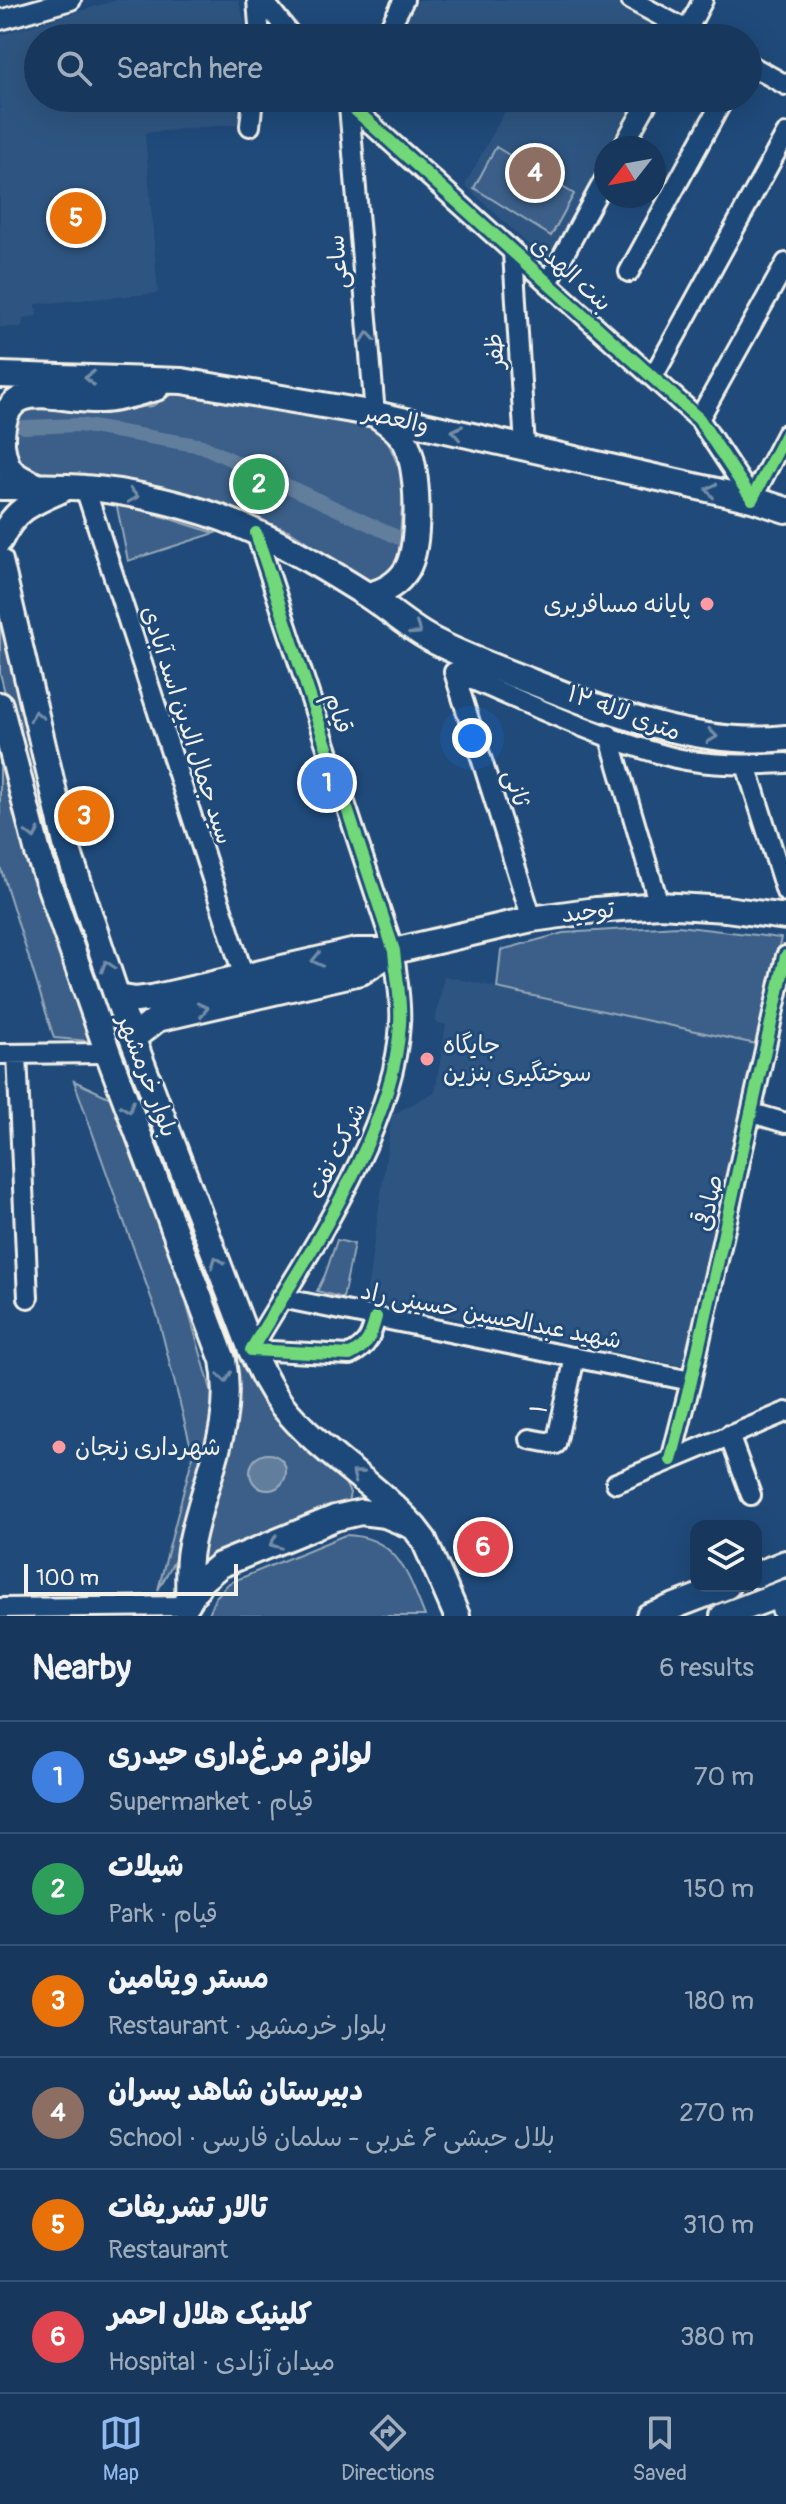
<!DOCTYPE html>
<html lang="en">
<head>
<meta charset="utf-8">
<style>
  :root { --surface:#17385c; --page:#203f62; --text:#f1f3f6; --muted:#9eacbb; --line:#365272; --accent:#90b9f0 }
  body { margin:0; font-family:Pangolin,"Playpen Sans Arabic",sans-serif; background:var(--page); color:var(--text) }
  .controls { position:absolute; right:24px; bottom:24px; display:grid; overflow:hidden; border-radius:16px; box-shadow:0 8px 32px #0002 }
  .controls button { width:72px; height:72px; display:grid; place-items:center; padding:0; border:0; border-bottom:2px solid var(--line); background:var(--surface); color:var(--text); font:40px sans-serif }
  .compass { position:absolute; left:594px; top:136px; width:72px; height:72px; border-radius:50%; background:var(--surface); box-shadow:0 8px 32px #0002; rotate:239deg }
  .scale { position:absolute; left:24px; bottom:20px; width:214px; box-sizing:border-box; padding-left:8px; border:4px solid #f4f1e8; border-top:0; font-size:22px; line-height:28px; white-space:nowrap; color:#f4f1e8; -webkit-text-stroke:6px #1f4a7a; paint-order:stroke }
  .you { position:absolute; left:472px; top:738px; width:28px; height:28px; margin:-20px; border:6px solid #fff; border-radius:50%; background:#1a73e8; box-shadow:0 0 0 12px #1a73e833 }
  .badge { display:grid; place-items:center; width:52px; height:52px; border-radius:50%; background:var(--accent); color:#fff; font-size:26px; font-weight:700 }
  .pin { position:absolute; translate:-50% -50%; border:4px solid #fff; box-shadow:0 2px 8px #0006 }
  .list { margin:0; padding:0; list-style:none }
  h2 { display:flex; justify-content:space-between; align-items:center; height:104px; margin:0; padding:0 32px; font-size:34px }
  h2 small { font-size:26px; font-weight:400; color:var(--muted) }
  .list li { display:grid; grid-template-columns:52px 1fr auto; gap:24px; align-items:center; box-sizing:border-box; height:112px; padding:0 32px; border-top:2px solid var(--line) }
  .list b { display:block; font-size:30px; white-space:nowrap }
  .list p { margin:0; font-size:26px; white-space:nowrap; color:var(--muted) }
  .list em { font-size:26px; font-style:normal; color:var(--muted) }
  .icon { flex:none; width:44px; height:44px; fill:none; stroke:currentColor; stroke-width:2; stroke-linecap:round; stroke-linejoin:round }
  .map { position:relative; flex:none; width:786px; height:1616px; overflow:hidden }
  .search { position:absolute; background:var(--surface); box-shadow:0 8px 32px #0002; left:24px; right:24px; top:24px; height:88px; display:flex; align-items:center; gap:20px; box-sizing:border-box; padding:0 28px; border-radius:44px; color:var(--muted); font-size:30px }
  .sheet { height:776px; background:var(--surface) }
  nav { display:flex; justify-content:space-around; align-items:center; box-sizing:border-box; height:112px; border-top:2px solid var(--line); background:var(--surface); font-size:22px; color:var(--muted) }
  nav a { display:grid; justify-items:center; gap:4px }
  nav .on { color:var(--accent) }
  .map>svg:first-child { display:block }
  .built { fill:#2d5581 }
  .green { fill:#3a5f88; stroke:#97a8b8; stroke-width:2 }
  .water { fill:#627e9d; stroke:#9cacbb; stroke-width:2 }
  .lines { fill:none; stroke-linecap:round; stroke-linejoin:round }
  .canal { stroke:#627e9d; stroke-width:14 }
  .minor-casing { stroke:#f4f1e8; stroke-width:24 }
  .major-casing { stroke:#f4f1e8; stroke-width:30 }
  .minor { stroke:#1f4a7a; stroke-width:18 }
  .major { stroke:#1f4a7a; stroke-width:24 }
  .cycleway-casing { stroke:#1f4a7a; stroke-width:17 }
  .cycleway { stroke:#71d979; stroke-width:12 }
  .oneway { stroke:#748da6 }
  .poi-dot { fill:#ff9aa2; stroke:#1f4a7a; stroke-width:3 }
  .labels { text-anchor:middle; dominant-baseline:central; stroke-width:6; stroke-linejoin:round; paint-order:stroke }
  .street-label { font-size:24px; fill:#f4f1e8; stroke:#1f4a7a }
  .poi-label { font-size:24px; fill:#f4f1e8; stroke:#1f4a7a; text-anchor:start }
</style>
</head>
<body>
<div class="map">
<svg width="786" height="1616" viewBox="0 0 786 1616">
  <rect width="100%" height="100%" fill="#1f4a7a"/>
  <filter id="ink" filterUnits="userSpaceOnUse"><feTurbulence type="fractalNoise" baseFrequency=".0125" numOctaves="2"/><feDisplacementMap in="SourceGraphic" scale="16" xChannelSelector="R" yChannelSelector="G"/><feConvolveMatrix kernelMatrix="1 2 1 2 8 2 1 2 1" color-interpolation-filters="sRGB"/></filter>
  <g filter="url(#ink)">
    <path class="built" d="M117,0H238L245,21L244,38H38V98H239L237,124L145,133L158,293L36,304L37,316L23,318L22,327H0V35Z
      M418,0H619L676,33L674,38H404L399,35Z
      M509,98H641L614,148H606V162L550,265L465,185L511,100Z
      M444,976L756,1044L683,1366L366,1299L392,1115L435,1092L446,1025L435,1022Z"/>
    <path class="green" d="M496,147L574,194L551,236L474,188Z
      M180,390L371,425L385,435L404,479L398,564L386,577L374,585L290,531L241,513L152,489L33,473L11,459L17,405L115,410L152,406Z
      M116,502L215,533L128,561Z
      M0,589L113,1003L250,1376C272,1419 310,1451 345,1483L350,1493L348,1502L330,1507L197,1573L236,1423V1400L44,849L0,673Z
      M0,753L8,790L89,1041L54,1038L0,866Z
      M678,926L781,938L756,1044L497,988L501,950L563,933Z
      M74,1081L113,1099L169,1243L214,1400L210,1431L180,1551L158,1590L193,1455L158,1317Z
      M337,1240L354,1244L343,1298L317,1291L325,1275Z
      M345,1535C397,1536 408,1574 425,1616H208L216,1597L229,1583Z"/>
    <path class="water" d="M250 1472a18 18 0 1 1 36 0a18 18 0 1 1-36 0Z"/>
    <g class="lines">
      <path class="canal" d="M24,427L80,425L202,446L414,545"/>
      <defs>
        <path id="minor" d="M257,0L260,38
          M263,0L293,38
          M631,0L701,38
          M0,20L71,0
          M384,38L404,0
          M683,38L703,0
          M748,64L786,85
          M342,98L699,419L752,499L786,434
          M350,103L349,106L375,414
          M250,126L253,98
          M622,148L650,98
          M513,253L525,447
          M629,272L724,98
          M548,283L606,177
          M653,377L786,134
          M699,419L786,263
          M85,488L244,977
          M256,533L394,951C396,975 402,1001 400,1024C394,1132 305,1258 251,1350L350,1355C368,1346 371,1336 376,1317
          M454,672C523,701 605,741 676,758C711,766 750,765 786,763
          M454,672L532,919
          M609,735L659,905
          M746,765L786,892
          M0,1054L108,1053
          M17,1054L28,1298
          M752,1113L786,1123
          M281,1298L691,1381
          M729,1435L751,1495
          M530,1439L556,1444L575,1357
          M671,1460L691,1381L786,956
          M616,1483L786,1412
          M776,1596L784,1616
          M0,1608L187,1606"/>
        <path id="major" d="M0,375L182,381L375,414L752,499L786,510
          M35,485C12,475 6,471 2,445C0,371 57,402 101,400C119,400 139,392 156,388
          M0,487C28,487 57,485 85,488C130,491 197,507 239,525C283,543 327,570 367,595C387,608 406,625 427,637C457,654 489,665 522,678C604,710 696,748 786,738
          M0,540C15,509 31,503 61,490
          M0,561L66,844L119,1003L251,1350C260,1369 268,1387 281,1404C319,1452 374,1482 414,1527
          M367,595C384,592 398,584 407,569C421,545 419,465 405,441C399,430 388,423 378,416
          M0,705L38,853L108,1053L223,1360C236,1429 201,1484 190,1550C187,1566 189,1584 188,1600
          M117,997L136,1000L152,998L356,951H394L532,919L596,910L659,905L726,909L786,917
          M133,1038L157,1019L361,972L394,951
          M756,1575L786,1563
          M187,1604L202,1580L220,1565L335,1518L361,1512L385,1515L414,1527L424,1540L457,1616
          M649,1616L727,1586
          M723,1616L786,1592"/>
      </defs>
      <use href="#minor" class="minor-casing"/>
      <use href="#major" class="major-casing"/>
      <use href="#minor" class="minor"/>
      <use href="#major" class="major"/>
      <defs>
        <path id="cycleway" d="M342,98L699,419L752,499L786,434
          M256,533L394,951C396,975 402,1001 400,1024C394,1132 305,1258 251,1350L350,1355C368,1346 371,1336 376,1317
          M671,1460L691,1381L786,956"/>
      </defs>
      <use href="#cycleway" class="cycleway-casing"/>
      <use href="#cycleway" class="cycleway"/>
    </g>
    <defs><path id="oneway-chevron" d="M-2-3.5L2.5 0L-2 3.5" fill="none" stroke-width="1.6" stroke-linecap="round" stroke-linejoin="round" transform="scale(2)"/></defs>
    <g class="oneway">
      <use href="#oneway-chevron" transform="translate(368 337) rotate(-95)"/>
      <use href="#oneway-chevron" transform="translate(90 378) rotate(-178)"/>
      <use href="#oneway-chevron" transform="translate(457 432) rotate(-168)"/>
      <use href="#oneway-chevron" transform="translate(711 490) rotate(-167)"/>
      <use href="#oneway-chevron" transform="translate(133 496) rotate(10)"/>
      <use href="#oneway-chevron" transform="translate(416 630) rotate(34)"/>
      <use href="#oneway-chevron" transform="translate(36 716) rotate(-103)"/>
      <use href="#oneway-chevron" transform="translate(712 736) rotate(8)"/>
      <use href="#oneway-chevron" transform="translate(33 834) rotate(76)"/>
      <use href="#oneway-chevron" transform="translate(317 960) rotate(167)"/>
      <use href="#oneway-chevron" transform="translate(107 966) rotate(-109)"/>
      <use href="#oneway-chevron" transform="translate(203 1009) rotate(-13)"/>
      <use href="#oneway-chevron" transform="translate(128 1107) rotate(69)"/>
      <use href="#oneway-chevron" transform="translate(217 1262) rotate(-111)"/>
      <use href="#oneway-chevron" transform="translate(225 1377) rotate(82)"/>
      <use href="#oneway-chevron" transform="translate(357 1475) rotate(-141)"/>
      <use href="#oneway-chevron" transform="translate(275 1543) rotate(158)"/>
    </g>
  </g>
  <g class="poi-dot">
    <circle cx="707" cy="604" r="8"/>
    <circle cx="427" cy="1059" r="8"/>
    <circle cx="59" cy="1447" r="8"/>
  </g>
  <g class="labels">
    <g class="street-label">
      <text transform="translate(338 262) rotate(-95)">ساعی</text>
      <text transform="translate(571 274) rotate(42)">بنت الهدی</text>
      <text transform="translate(495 351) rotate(-93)">ظفر</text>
      <text transform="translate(396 419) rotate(12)">والعصر</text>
      <text transform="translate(338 713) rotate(72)">قیام</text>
      <text transform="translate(624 713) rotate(20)">۱۲ متری لاله</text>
      <text transform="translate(187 725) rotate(72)">سید جمال الدین اسد آبادی</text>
      <text transform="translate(516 788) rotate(72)">ثانی</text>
      <text transform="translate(588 912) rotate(-6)">توحید</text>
      <text transform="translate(147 1076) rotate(69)">بلوار خرمشهر</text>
      <text transform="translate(337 1151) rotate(-64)">شرکت نفت</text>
      <text transform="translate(709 1203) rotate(-77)">صادقی</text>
      <text transform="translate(491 1316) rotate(11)">شهید عبدالحسین حسینی راد</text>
      <text transform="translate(539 1409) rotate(-78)">۱</text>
    </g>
    <g class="poi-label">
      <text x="691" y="604" text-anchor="end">پایانه مسافربری</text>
      <text x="443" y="1045">جایگاه<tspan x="443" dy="28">سوختگیرى بنزین</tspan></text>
      <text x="75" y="1447">شهرداری زنجان</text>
    </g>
  </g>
</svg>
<div class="controls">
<button><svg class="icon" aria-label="layers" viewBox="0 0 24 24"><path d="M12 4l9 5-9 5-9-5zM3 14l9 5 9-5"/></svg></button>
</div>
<svg class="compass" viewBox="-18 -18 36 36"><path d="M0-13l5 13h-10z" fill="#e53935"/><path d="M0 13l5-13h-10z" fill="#9eacbb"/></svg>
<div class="scale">100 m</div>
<div class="you"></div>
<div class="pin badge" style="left:327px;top:783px;background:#3f7fe0">1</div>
<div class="pin badge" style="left:259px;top:484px;background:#2e9e5b">2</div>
<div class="pin badge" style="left:84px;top:816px;background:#e8710a">3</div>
<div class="pin badge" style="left:535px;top:173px;background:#8d6e63">4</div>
<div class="pin badge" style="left:76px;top:218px;background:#e8710a">5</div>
<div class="pin badge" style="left:483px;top:1547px;background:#e0444e">6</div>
<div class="search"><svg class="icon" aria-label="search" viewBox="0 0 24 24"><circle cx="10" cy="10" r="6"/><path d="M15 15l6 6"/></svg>Search here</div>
</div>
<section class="sheet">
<h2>Nearby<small>6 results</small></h2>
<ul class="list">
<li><span class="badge" style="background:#3f7fe0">1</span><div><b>لوازم مرغ‌داری حیدری</b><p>Supermarket · قیام</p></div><em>70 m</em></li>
<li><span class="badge" style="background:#2e9e5b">2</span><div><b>شیلات</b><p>Park · قیام</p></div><em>150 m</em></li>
<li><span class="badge" style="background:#e8710a">3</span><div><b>مستر ویتامین</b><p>Restaurant · بلوار خرمشهر</p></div><em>180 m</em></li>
<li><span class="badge" style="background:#8d6e63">4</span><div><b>دبیرستان شاهد پسران</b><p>School · بلال حبشی ۶ غربی - سلمان فارسی</p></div><em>270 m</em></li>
<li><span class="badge" style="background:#e8710a">5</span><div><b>تالار تشریفات</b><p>Restaurant</p></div><em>310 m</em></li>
<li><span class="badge" style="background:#e0444e">6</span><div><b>کلینیک هلال احمر</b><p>Hospital · میدان آزادی</p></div><em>380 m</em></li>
</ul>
</section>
<nav>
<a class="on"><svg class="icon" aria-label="map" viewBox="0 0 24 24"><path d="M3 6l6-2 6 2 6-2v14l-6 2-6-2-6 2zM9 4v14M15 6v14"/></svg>Map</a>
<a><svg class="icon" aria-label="directions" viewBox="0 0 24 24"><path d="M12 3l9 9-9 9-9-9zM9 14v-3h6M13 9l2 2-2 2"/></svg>Directions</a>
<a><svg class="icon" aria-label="saved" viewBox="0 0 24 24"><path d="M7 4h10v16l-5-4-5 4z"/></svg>Saved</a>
</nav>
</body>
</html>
